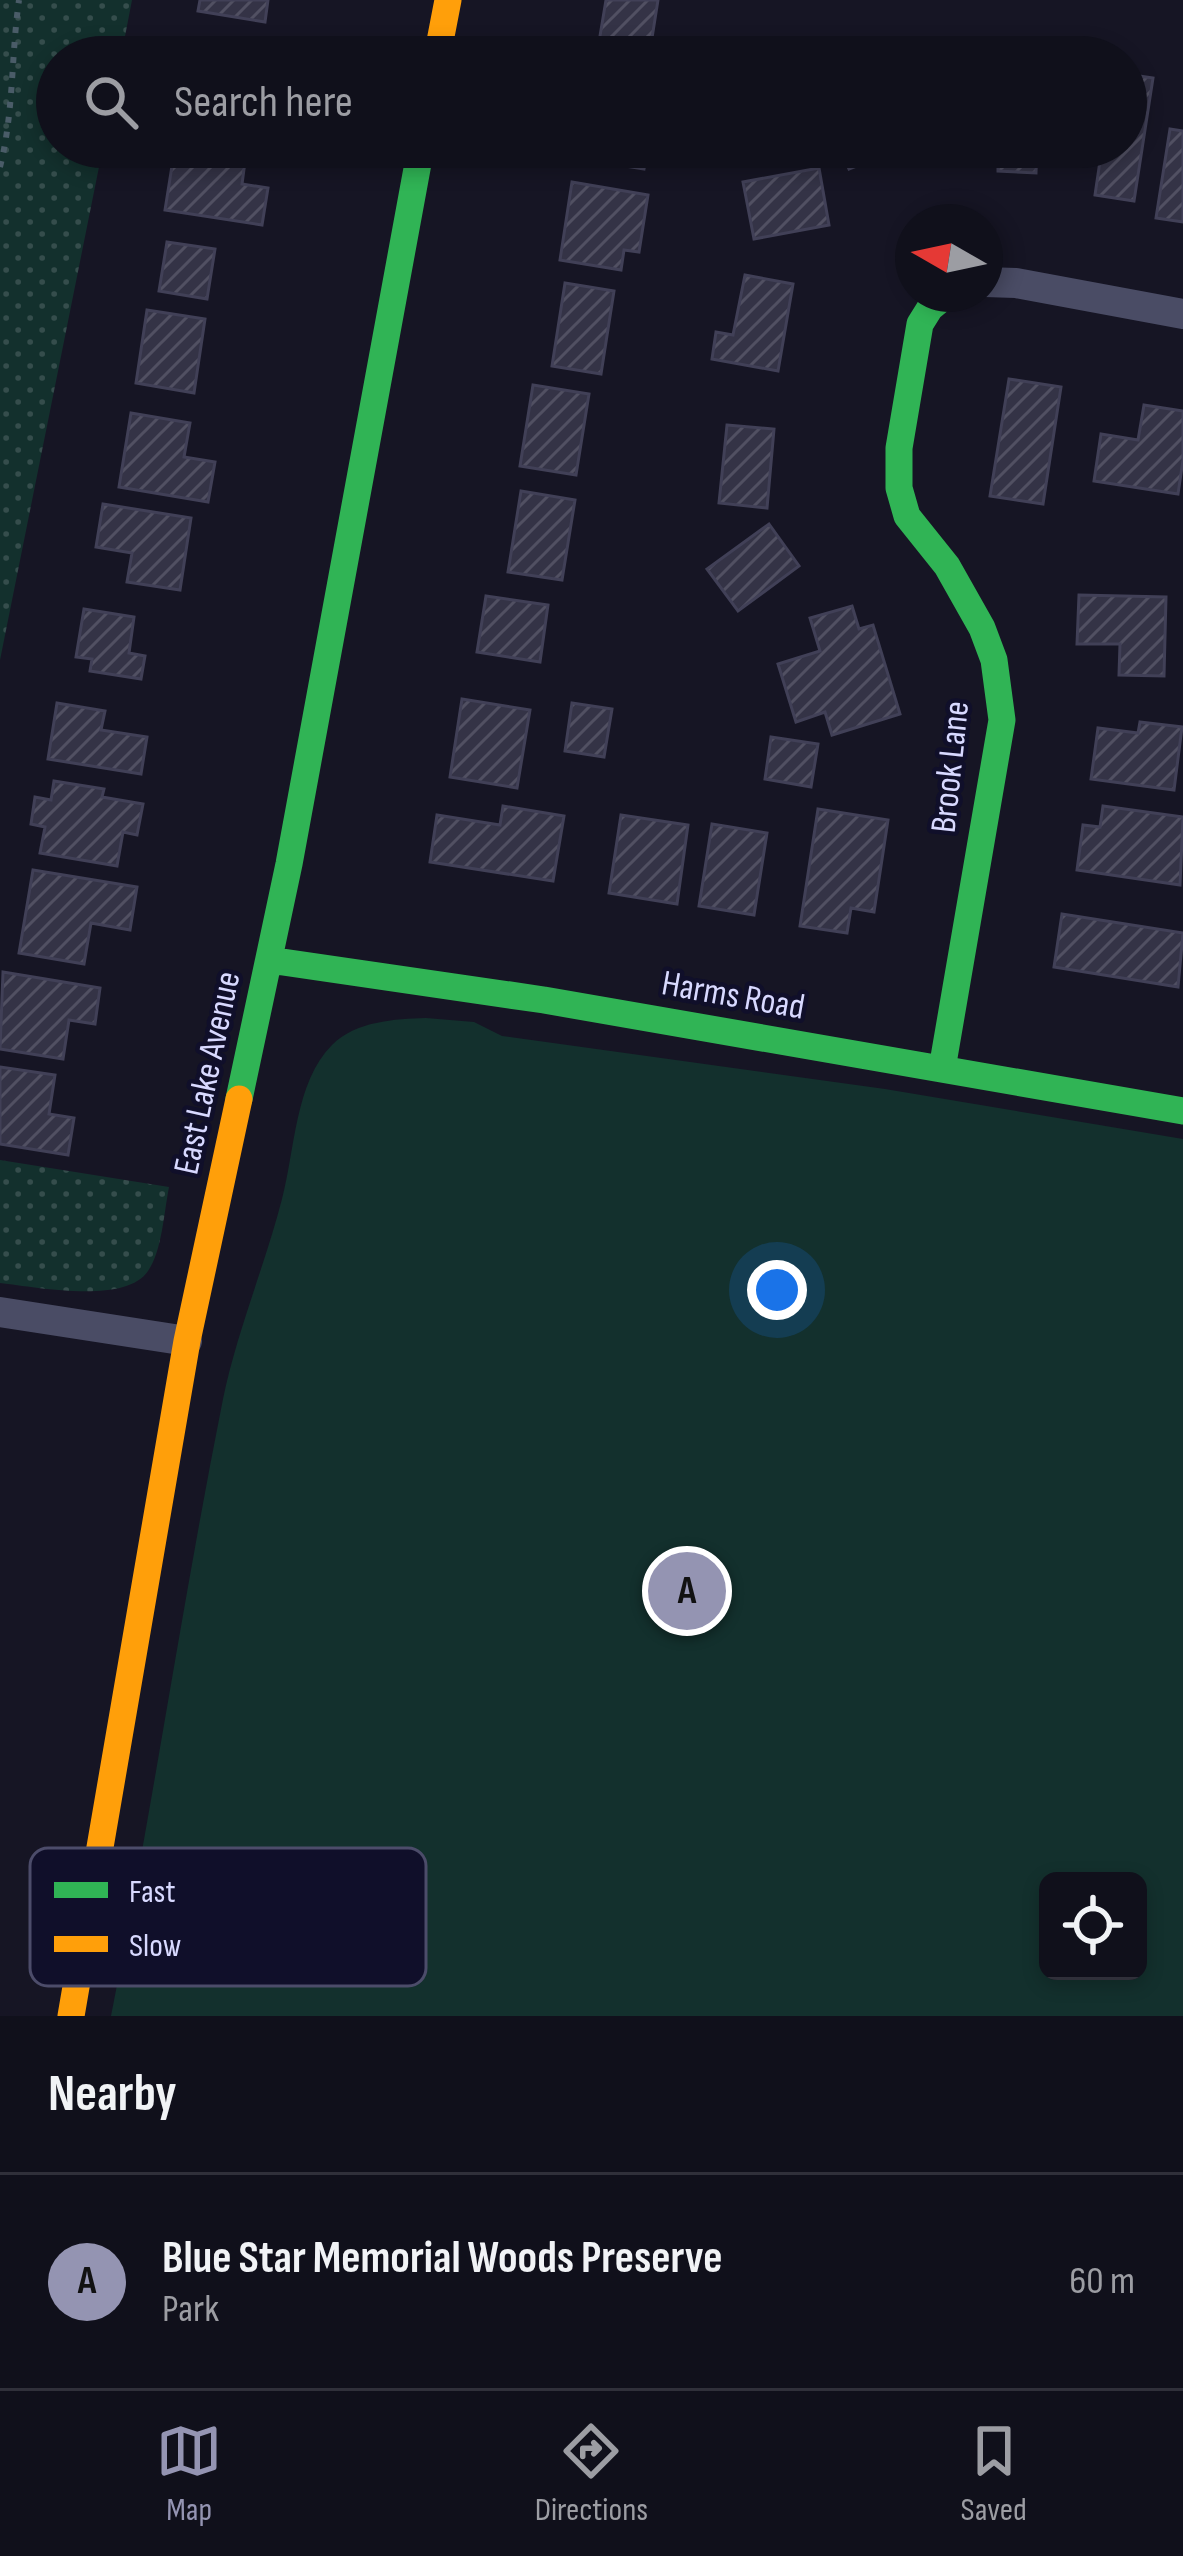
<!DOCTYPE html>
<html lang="en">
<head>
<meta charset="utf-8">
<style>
  :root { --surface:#10101b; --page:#1e1e28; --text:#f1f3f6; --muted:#9c9da3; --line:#30303a; --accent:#9494b2 }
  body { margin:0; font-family:"Sofia Sans Condensed",sans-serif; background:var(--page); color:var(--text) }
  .controls { position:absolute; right:36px; bottom:36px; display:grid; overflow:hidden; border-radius:18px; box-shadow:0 6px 18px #0003 }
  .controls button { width:108px; height:108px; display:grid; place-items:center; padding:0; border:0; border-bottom:3px solid var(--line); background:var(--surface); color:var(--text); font:60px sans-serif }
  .compass { position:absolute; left:895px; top:204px; width:108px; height:108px; border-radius:50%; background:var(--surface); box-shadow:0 6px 18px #0003; rotate:279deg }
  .you { position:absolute; left:777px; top:1290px; width:42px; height:42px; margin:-30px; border:9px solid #fff; border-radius:50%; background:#1a73e8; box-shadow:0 0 0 18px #1a73e833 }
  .badge { display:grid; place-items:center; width:78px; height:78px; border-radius:50%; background:var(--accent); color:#111; font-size:39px; font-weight:700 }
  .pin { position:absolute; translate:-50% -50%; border:6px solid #fff; box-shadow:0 3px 12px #0006 }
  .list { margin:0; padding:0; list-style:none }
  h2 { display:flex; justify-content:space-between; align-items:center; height:156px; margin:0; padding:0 48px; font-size:51px }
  h2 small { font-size:39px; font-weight:400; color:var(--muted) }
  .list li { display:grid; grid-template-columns:78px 1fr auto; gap:36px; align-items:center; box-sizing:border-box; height:216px; padding:0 48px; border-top:3px solid var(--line) }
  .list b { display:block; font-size:45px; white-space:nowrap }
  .list p { margin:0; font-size:39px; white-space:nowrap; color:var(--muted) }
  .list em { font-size:39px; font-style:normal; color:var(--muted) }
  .icon { flex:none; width:66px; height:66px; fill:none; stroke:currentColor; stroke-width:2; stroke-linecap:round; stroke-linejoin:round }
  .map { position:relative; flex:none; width:1183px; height:2016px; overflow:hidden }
  .search { position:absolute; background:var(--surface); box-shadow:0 6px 18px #0003; left:36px; right:36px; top:36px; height:132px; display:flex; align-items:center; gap:30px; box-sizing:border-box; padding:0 42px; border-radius:66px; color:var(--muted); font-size:45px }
  .sheet { height:372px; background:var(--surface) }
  nav { display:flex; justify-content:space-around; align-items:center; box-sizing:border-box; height:168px; border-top:3px solid var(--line); background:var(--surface); font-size:33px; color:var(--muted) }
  nav a { display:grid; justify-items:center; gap:6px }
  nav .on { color:var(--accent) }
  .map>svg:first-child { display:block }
  .grass { fill:url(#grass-dots) }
  .park { fill:#13302d; fill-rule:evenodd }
  .building { fill:url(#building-hatch); stroke:#414057; stroke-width:3 }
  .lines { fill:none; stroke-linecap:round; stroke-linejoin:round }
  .path { stroke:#4a5c68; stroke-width:6; stroke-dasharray:6 9; stroke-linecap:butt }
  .street { stroke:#4a4c65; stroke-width:30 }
  .fast { stroke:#30b455; stroke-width:27 }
  .slow { stroke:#ff9f0a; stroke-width:27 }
  .labels { text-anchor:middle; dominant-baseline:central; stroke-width:9; stroke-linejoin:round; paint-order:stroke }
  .street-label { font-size:36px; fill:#d8d9ff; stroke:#100f2a }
  .key { fill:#100f2a; stroke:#4c4c6a; stroke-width:3 }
  .key-label { font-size:33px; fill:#d8d9ff }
</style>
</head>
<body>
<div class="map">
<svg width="1183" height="2016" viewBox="0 0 1183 2016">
  <defs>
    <pattern id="grass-dots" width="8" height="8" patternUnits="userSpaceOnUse" patternTransform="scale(3)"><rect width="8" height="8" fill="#13302d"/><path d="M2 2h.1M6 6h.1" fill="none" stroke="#354d4c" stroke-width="1.8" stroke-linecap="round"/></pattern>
    <pattern id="building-hatch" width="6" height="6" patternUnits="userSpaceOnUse" patternTransform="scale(3)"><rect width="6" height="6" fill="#343346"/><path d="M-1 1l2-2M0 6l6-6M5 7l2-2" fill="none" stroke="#515062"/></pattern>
  </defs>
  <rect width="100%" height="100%" fill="#161524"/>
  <path class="grass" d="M0,0H132L121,57H57V147H103L0,660Z
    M0,1160L169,1187C164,1212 162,1251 148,1271C125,1305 37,1287 0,1283Z"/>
  <path class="park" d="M426,1018L474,1022L502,1036L885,1089L1183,1139V2016H111C152,1811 182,1604 223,1399C237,1331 265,1265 282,1199C295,1150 295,1082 332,1045C356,1021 395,1019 426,1018ZM1048,1881H1138V1971H1048Z"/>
  <path class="building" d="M200,0H268L265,22L198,11Z
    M606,0H658L649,57L597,54Z
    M193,42L291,57H191Z
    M1126,74L1153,78L1134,201L1095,195L1100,161L1056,154L1057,147H1126Z
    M1170,129L1183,131V222L1156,218Z
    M175,147H247L242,184L268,188L262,225L165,210Z
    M578,147H648L644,169L576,158Z
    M840,147H890L892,152L849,169Z
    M941,147H1037L1036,173L998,171V156L941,153Z
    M819,168L829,225L754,239L743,182Z
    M572,182L648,195L639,252L624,250L621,270L560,260Z
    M167,242L215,249L207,299L159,291Z
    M745,275L793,284L778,371L712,359L716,332L733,335Z
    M565,283L614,291L601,374L552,366Z
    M147,310L205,319L194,393L136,383Z
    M1009,379L1061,387L1043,504L990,496Z
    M533,385L589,394L576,475L520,466Z
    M1144,405L1183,411V460L1178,494L1094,481L1101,434L1138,440Z
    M131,413L190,423L184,457L215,462L208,502L119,487Z
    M727,425L774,429L767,508L719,503Z
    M521,491L575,500L562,580L508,572Z
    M103,504L191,518L180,590L127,582L132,553L96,547Z
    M769,524L799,566L738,611L707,569Z
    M1079,595L1166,597L1164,676L1119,675L1120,644H1077Z
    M486,596L548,605L540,662L477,652Z
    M852,606L859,629L873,625L900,714L832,735L825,712L796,722L778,664L820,651L810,618Z
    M84,609L134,617L129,653L145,656L141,679L90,671L92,659L76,657Z
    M462,699L530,710L517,788L450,777Z
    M57,703L105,711L101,730L147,737L141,774L48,759Z
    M572,703L612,709L604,757L565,751Z
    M1140,722L1182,727L1174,790L1091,779L1098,728L1138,733Z
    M771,737L818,744L811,787L765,779Z
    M54,781L104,789L102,797L143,804L137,835L123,832L117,866L40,853L45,827L31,824L35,797L51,800Z
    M503,806L564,816L553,881L430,862L437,815L500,825Z
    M1103,806L1183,817L1180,885L1077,870L1083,825L1100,827Z
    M818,809L888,820L874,912L851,908L847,933L800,926Z
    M621,815L688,825L677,904L609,893Z
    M712,824L767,833L754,915L699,906Z
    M33,870L137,887L130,930L91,923L84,964L19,953Z
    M1062,914L1183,933L1178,987L1054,967Z
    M3,972L100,988L95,1024L69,1020L63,1059L0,1049Z
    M0,1067L55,1075L49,1114L74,1118L68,1155L0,1144Z"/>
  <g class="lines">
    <path class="path" d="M0,167C14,112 11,56 19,0"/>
    <path class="street" d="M985,282L1016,283L1183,314
      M0,1312L187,1341"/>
    <path class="fast" d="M269,960L544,1000L1183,1111
      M942,1069L1002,720L994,660L982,628L947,566L907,516L899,488V448L920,324L930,308L947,294
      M239,1099L289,864L421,147"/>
    <path class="slow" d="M437,57L448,0
      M71,2016L187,1341L239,1099"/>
  </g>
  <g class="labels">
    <g class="street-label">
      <text transform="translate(951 767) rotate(-84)">Brook Lane</text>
      <text transform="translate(733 996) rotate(10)">Harms Road</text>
      <text transform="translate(208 1073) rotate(-78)">East Lake Avenue</text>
    </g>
  </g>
  <rect x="30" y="1848" width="396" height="138" rx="18" class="key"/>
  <rect x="54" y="1882" width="54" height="16" fill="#30b455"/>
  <rect x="54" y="1936" width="54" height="16" fill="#ff9f0a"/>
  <g class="key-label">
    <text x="129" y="1902">Fast</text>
    <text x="129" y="1956">Slow</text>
  </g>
</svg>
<div class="controls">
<button><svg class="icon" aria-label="locate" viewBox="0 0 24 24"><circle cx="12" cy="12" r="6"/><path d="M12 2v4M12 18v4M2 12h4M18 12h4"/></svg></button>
</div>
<svg class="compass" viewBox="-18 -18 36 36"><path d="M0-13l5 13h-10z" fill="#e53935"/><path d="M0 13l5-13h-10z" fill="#9c9da3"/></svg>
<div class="you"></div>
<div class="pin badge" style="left:687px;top:1591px">A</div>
<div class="search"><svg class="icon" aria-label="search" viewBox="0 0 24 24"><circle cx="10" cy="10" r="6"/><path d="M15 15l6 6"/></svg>Search here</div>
</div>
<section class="sheet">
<h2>Nearby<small></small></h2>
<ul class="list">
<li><span class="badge">A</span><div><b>Blue Star Memorial Woods Preserve</b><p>Park</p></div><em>60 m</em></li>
</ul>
</section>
<nav>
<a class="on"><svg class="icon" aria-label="map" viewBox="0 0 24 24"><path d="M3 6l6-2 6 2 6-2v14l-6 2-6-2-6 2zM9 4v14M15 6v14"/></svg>Map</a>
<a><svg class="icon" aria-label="directions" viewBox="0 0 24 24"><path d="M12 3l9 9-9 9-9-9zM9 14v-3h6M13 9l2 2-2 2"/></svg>Directions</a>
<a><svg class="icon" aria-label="saved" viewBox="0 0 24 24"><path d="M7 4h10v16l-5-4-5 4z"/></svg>Saved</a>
</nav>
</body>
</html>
